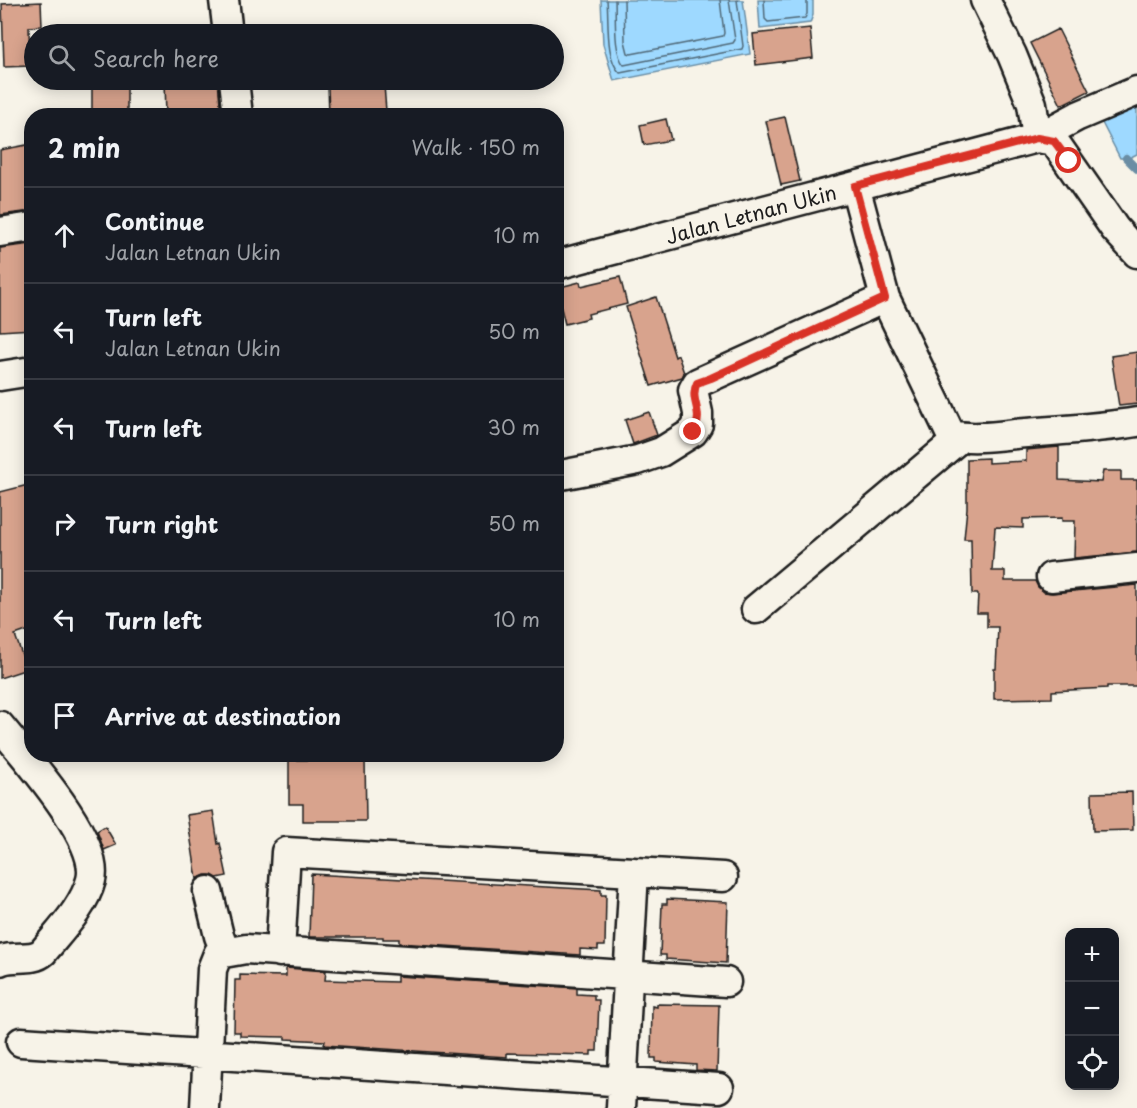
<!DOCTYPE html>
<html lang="en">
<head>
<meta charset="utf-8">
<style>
  :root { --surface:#171b24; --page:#242831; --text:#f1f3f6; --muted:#9ea1a6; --line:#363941 }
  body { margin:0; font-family:"Playpen Sans",sans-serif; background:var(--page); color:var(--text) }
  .controls { position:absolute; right:18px; bottom:18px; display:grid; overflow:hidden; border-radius:12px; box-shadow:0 3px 15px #0003 }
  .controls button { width:54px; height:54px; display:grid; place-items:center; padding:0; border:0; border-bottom:2px solid var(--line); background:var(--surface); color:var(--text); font:30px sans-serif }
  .stop { position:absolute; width:18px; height:18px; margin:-14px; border:4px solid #d93025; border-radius:50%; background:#fff }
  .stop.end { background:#d93025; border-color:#fff; box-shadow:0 2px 6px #0008 }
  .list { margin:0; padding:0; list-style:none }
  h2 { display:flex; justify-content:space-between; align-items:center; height:78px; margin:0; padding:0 24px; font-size:26px }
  h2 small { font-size:20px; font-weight:400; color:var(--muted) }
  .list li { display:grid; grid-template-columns:39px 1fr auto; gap:18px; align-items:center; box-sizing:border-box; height:96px; padding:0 24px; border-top:2px solid var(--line) }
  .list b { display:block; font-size:22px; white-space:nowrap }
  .list p { margin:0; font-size:20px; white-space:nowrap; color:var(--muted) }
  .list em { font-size:20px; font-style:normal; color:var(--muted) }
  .icon { flex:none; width:33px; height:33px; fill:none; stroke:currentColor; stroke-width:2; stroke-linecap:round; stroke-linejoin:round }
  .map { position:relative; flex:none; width:1137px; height:1108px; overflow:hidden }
  .search { position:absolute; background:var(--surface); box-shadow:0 3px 15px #0003; left:24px; top:24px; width:540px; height:66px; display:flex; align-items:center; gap:15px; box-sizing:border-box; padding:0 21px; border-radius:33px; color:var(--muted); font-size:22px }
  .panel { position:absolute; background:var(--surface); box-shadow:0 3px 15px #0003; left:24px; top:108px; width:540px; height:654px; border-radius:24px }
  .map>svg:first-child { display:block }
  .water { fill:#9ed9ff; stroke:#6a8da4; stroke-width:1.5 }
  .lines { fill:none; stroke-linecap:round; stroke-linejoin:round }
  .shore { stroke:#506877; stroke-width:1.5 }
  .stream { stroke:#6a8da4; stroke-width:8 }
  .building { fill:#d8a38d; stroke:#1c1c1c; stroke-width:1.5 }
  .minor-casing { stroke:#1c1c1c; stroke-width:33 }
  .minor { stroke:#f7f3e8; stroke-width:28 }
  .route { stroke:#d93025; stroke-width:8 }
  .labels { text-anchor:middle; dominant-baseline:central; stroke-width:4.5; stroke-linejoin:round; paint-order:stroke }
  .street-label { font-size:20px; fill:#1c1c1c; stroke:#f7f3e8 }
</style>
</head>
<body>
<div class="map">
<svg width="1137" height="1108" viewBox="0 0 1137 1108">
  <rect width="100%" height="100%" fill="#f7f3e8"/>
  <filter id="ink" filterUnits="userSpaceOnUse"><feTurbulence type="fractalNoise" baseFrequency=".0167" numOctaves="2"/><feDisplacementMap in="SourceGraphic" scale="12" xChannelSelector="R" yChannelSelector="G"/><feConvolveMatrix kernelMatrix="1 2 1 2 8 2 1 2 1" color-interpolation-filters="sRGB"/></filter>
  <g filter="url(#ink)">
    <path class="water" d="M601,0H743L750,54L614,81L603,44Z
      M758,0H813V15L810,23L760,29Z
      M1137,101V154L1129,158H1120L1098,115Z"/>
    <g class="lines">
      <path class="shore" d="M607,0C609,20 605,59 620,73L742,49L743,46L737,0
        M615,0C616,17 613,53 624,65L733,43L735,40L729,0
        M624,0L625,41L628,53L631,54L723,36L724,33L720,0
        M764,0L765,19L768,22L805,18L807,14V0"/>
      <path class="stream" d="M1126,158L1137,169"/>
    </g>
    <path class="building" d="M41,2L42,26L29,27L30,66L4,67L2,4Z
      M810,28L813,58L756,65L753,34Z
      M1058,29L1089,91L1061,105L1030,43Z
      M92,80H127V113H92Z
      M165,80H218L221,116H166Z
      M384,85L386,111L329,114L328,87Z
      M785,117L800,181L781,185L766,121Z
      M666,119L671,140L644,145L640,125Z
      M32,144V211L0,215V150Z
      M32,244V329L0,331V248Z
      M620,277L627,304L588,314L589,318L565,324L556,288L580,282L581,286Z
      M656,297L675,357L678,355L684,373L682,377L651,386L626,307Z
      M1137,352V404L1119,406L1111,356Z
      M649,412L657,435L633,444L625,420Z
      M1059,447V480L1101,482L1103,471H1121V480H1137V552L1074,558L1075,521H1062V518L1023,519V528L995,527L992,571H1005V581H1035L1038,587L1044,592L1052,593L1137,585V686H1107V688L1052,691V698L994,699V669H996L998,627H987V613H977L978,594H972L971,539H964L967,508V459L988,458V463L1026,461V450Z
      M32,484V629L15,635L27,669L0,678V492Z
      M289,760H365L366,821H303V804H289Z
      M1132,792L1133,830L1093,831L1092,793Z
      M213,811L218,844L220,843L227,876L217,878L212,875H205L197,879L187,815Z
      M105,826L116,845L104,850L97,831Z
      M311,874L601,890V895H606L605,946H598V950L580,949V955L399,943V939H383V937H309Z
      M667,899L728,902L726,963L666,959V955H660L662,904H667Z
      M286,968L326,971L325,980L397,982V976L577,988V994L594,995V1000H599L597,1051H591V1055L507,1053V1057L324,1045L325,1041L285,1039V1037L240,1036V1032H234L235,980H240V975L286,976Z
      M657,1004L719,1005L717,1071L696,1070V1065L656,1062V1058H651L652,1006L657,1007Z"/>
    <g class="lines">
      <defs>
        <path id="minor" d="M224,0L228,34
          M985,0L1012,55L1032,104L1037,138L1078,116L1137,91
          M234,80L238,116
          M855,186L885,298L951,435C975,440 1002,435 1026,433C1063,430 1100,428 1137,422
          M0,232L32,227
          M556,265L1037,138L1054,141L1115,229L1137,253
          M0,376L32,371
          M556,476L638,460L661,452L693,432L698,424V413L693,390L697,383L885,298
          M1051,577L1137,568
          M756,609L961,437
          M0,726C25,757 101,840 91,880C84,907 60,931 43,952C32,962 13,954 0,961
          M634,872L723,877
          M208,891L219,936L224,949L218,954
          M280,952L286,852L634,872L621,1108
          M21,1042L719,1088
          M205,1108L212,969L218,954L246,949L726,982"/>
      </defs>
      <use href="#minor" class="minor-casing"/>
      <use href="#minor" class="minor"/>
    </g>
  </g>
  <g class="lines" filter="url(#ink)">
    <path class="route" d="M693,432C706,412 688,401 697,383L711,378L885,298L855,186L1037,138L1054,141L1069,161"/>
  </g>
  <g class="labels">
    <g class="street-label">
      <text transform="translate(751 214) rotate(-15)">Jalan Letnan Ukin</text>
    </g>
  </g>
</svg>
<div class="controls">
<button>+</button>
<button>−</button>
<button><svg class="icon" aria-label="locate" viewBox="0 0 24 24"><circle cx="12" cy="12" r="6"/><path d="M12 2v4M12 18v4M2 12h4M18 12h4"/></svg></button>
</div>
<div class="stop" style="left:1069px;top:161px"></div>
<div class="stop end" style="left:693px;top:432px"></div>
<div class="search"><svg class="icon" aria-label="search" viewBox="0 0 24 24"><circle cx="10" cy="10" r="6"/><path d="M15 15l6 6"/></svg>Search here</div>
<section class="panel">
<h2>2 min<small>Walk · 150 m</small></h2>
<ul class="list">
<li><svg class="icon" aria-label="ahead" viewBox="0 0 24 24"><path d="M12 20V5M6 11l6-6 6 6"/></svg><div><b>Continue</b><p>Jalan Letnan Ukin</p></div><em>10 m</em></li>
<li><svg class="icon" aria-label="left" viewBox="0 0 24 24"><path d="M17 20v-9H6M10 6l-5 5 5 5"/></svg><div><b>Turn left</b><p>Jalan Letnan Ukin</p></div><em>50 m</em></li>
<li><svg class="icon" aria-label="left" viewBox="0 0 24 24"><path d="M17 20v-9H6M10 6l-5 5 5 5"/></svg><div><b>Turn left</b></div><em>30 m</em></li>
<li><svg class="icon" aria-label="right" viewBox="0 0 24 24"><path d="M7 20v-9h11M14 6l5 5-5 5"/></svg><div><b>Turn right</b></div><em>50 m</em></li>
<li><svg class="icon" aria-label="left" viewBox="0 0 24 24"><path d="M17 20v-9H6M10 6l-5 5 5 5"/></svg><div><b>Turn left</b></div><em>10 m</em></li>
<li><svg class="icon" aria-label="arrive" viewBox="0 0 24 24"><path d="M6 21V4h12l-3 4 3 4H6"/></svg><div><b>Arrive at destination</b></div></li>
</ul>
</section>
</div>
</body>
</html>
